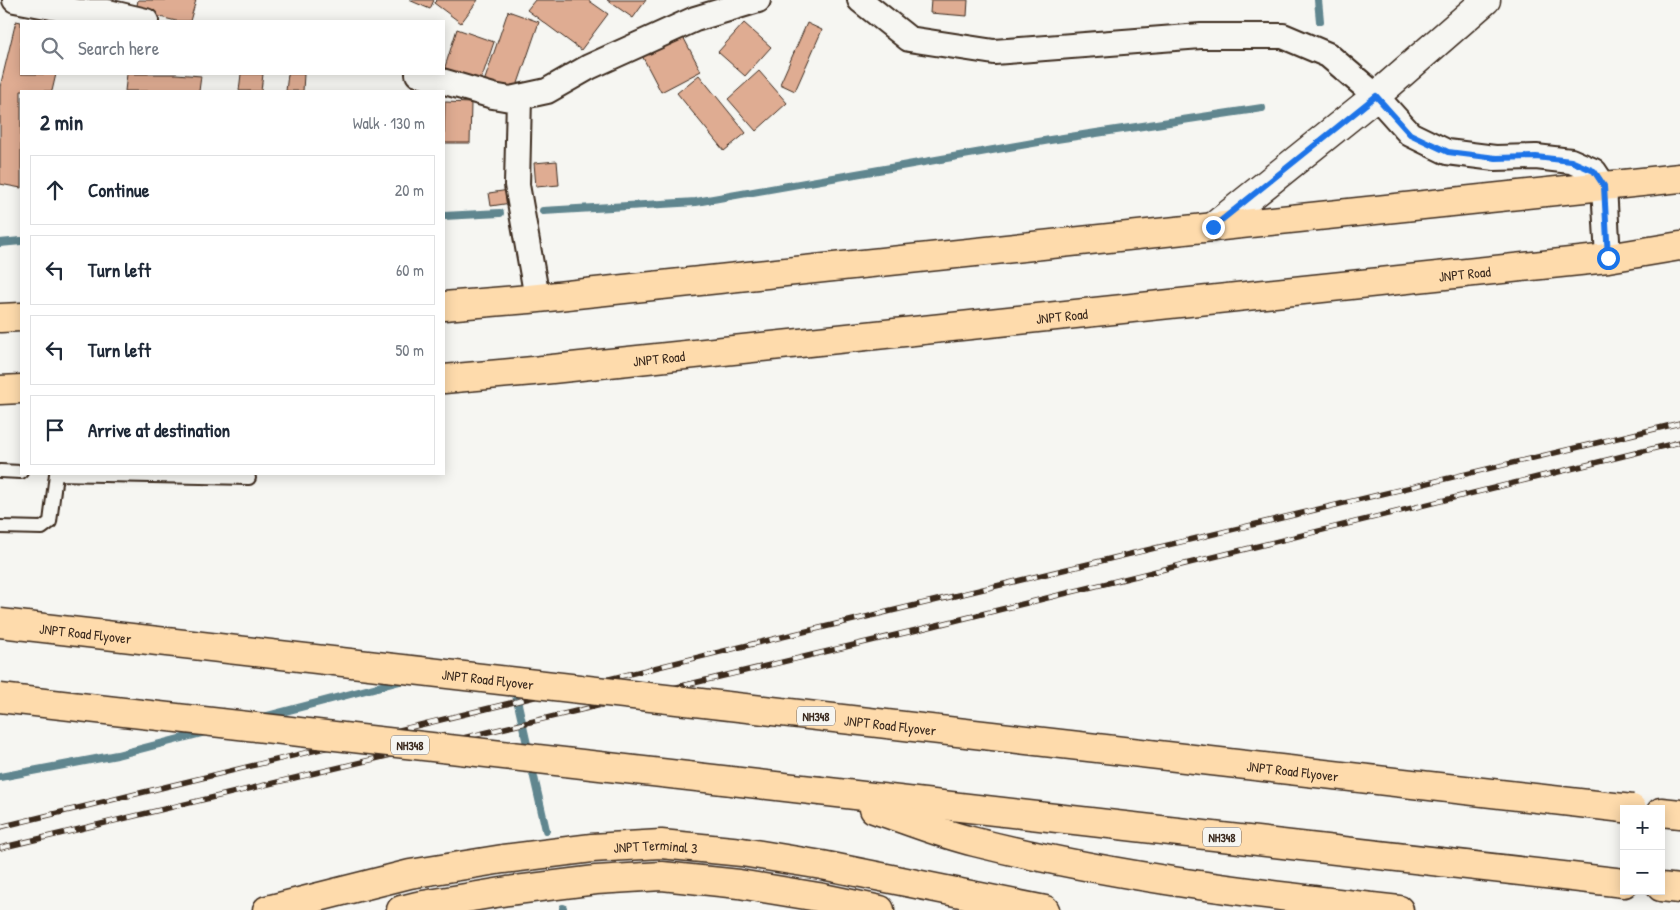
<!DOCTYPE html>
<html lang="en">
<head>
<meta charset="utf-8">
<style>
  :root { --surface:#fff; --page:#f2f2f3; --text:#1f2937; --muted:#747a83; --line:#e0e1e3 }
  body { margin:0; font-family:"Patrick Hand",sans-serif; background:var(--page); color:var(--text) }
  .controls { position:absolute; right:15px; bottom:15px; display:grid; overflow:hidden; border-radius:0px; box-shadow:0 2px 12px #0003 }
  .controls button { width:45px; height:45px; display:grid; place-items:center; padding:0; border:0; border-bottom:1px solid var(--line); background:var(--surface); color:var(--text); font:25px sans-serif }
  .stop { position:absolute; width:15px; height:15px; margin:-11px; border:4px solid #1a73e8; border-radius:50%; background:#fff }
  .stop.end { background:#1a73e8; border-color:#fff; box-shadow:0 1px 5px #0008 }
  .list { margin:0; padding:0; list-style:none }
  h2 { display:flex; justify-content:space-between; align-items:center; height:65px; margin:0; padding:0 20px; font-size:21px }
  h2 small { font-size:16px; font-weight:400; color:var(--muted) }
  .list li { display:grid; grid-template-columns:32px 1fr auto; gap:15px; align-items:center; box-sizing:border-box; height:70px; margin:0 10px 10px; padding:0 10px; border:1px solid var(--line); border-radius:0px }
  .list b { display:block; font-size:19px; white-space:nowrap }
  .list em { font-size:16px; font-style:normal; color:var(--muted) }
  .icon { flex:none; width:28px; height:28px; fill:none; stroke:currentColor; stroke-width:2; stroke-linecap:round; stroke-linejoin:round }
  .map { position:relative; flex:none; width:1680px; height:910px; overflow:hidden }
  .search { position:absolute; background:var(--surface); box-shadow:0 2px 12px #0003; left:20px; top:20px; width:425px; height:55px; display:flex; align-items:center; gap:12px; box-sizing:border-box; padding:0 18px; border-radius:0px; color:var(--muted); font-size:19px }
  .panel { position:absolute; background:var(--surface); box-shadow:0 2px 12px #0003; left:20px; top:90px; width:425px; height:385px; border-radius:0px }
  .map>svg:first-child { display:block }
  .lines { fill:none; stroke-linecap:round; stroke-linejoin:round }
  .stream { stroke:#61868f; stroke-width:8 }
  .building { fill:#dfac92; stroke:#3b2a1e }
  .service-casing { stroke:#3b2a1e; stroke-width:16 }
  .minor-casing { stroke:#3b2a1e; stroke-width:28 }
  .tertiary-casing { stroke:#3b2a1e; stroke-width:31 }
  .primary-casing { stroke:#3b2a1e; stroke-width:31 }
  .trunk-casing { stroke:#3b2a1e; stroke-width:31 }
  .service { stroke:#f6f6f2; stroke-width:12 }
  .minor { stroke:#f6f6f2; stroke-width:24 }
  .tertiary { stroke:#f6f6f2; stroke-width:28 }
  .primary { stroke:#fedbac; stroke-width:28 }
  .trunk { stroke:#fedbac; stroke-width:28 }
  .rail-casing { stroke:#3b2a1e; stroke-width:5.5 }
  .rail { stroke:#f6f6f2; stroke-width:4; stroke-dasharray:11; stroke-linecap:butt }
  .trunk-bridge-casing { stroke:#3b2a1e; stroke-width:31; stroke-linecap:butt }
  .trunk-bridge { stroke:#fedbac; stroke-width:28 }
  .route { stroke:#1a73e8; stroke-width:6 }
  .labels { text-anchor:middle; dominant-baseline:central; stroke-width:5; stroke-linejoin:round; paint-order:stroke }
  .shield { fill:#f6f6f2; stroke:#73675e; stroke-width:1 }
  .shield-label { font-size:12px; font-weight:bold; fill:#3b2a1e }
  .street-label { font-size:14px; fill:#3b2a1e; stroke:#f6f6f2 }
</style>
</head>
<body>
<div class="map">
<svg width="1680" height="910" viewBox="0 0 1680 910">
  <rect width="100%" height="100%" fill="#f6f6f2"/>
  <filter id="ink" filterUnits="userSpaceOnUse"><feTurbulence type="fractalNoise" baseFrequency=".02" numOctaves="2"/><feDisplacementMap in="SourceGraphic" scale="10" xChannelSelector="R" yChannelSelector="G"/><feConvolveMatrix kernelMatrix="1 2 1 2 8 2 1 2 1" color-interpolation-filters="sRGB"/></filter>
  <g filter="url(#ink)">
    <g class="lines">
      <path class="stream" d="M1318,0L1320,21
        M543,211L696,202L1050,140L1262,108
        M444,216L500,213
        M0,243L21,241
        M514,686L529,753
        M263,717L404,680
        M531,764L546,830
        M0,777L117,755L206,732
        M563,908V910"/>
    </g>
    <path class="building" d="M138,0H196L190,21H176L136,11Z
      M409,0H434L430,9Z
      M437,0H478L461,23L434,3Z
      M535,0H588L608,14L581,50L527,10Z
      M607,0H646L633,18Z
      M931,0H968L967,16L930,13Z
      M508,11L539,22L515,92L484,82Z
      M16,21L21,22V74H56L52,91H21V188L0,184V87Z
      M744,23L771,47L745,76L718,52Z
      M807,23L822,30L795,91L780,84Z
      M457,29L494,42L480,83L444,70Z
      M679,29L701,71L661,92L639,50Z
      M759,71L787,103L756,131L728,99Z
      M127,74H176L201,76L199,91H125Z
      M241,74H263L261,91H239Z
      M288,74H304L303,91H286Z
      M699,75L746,133L724,151L677,93Z
      M445,102L471,103L470,143H444Z
      M557,161L559,185L536,187L534,163Z
      M509,190L511,203L491,206L489,193Z"/>
    <g class="lines">
      <defs>
        <path id="service" d="M0,471L21,472
          M0,527L42,528L50,522L56,474L249,478"/>
        <path id="minor" d="M15,0L78,12H108L146,21
          M860,0L909,39L994,52L1201,36H1283L1328,55L1376,96L1410,134L1447,152L1495,158L1536,157L1571,161L1594,171L1604,186L1608,258
          M418,74L493,96L510,99L547,91L589,67L695,19L758,0
          M519,97L517,185L537,298"/>
        <path id="tertiary" d="M1213,227L1376,96L1486,0"/>
        <g id="primary">
          <path id="s1" d="M267,910L410,874L503,859L592,848L661,844L742,852L822,865L1045,910"/>
          <path d="M401,910L417,906L508,891L596,880L662,876L739,884L818,897L880,910"/>
        </g>
        <g id="trunk">
          <path d="M444,306L529,299L1680,178"/>
          <path d="M0,318L21,317"/>
          <path id="s2" d="M444,379L533,371L1608,258L1680,246"/>
          <path d="M0,390L21,389"/>
          <path d="M820,791L1624,883"/>
          <path d="M874,809C907,820 941,834 975,842C1114,877 1257,894 1399,910"/>
          <path d="M1661,812L1680,814"/>
          <path d="M1661,887L1680,889"/>
        </g>
      </defs>
      <use href="#service" class="service-casing"/>
      <use href="#minor" class="minor-casing"/>
      <use href="#tertiary" class="tertiary-casing"/>
      <use href="#primary" class="primary-casing"/>
      <use href="#trunk" class="trunk-casing"/>
      <use href="#service" class="service"/>
      <use href="#minor" class="minor"/>
      <use href="#tertiary" class="tertiary"/>
      <use href="#primary" class="primary"/>
      <use href="#trunk" class="trunk"/>
      <defs>
        <path id="rail" d="M0,827L761,642L1680,423
          M0,848L917,630L1680,442"/>
      </defs>
      <use href="#rail" class="rail-casing"/>
      <use href="#rail" class="rail"/>
      <defs>
        <g id="trunk-bridge">
          <path id="s3" d="M0,623L1632,809"/>
          <path d="M0,698L820,791"/>
        </g>
      </defs>
      <use href="#trunk-bridge" class="trunk-bridge-casing"/>
      <use href="#trunk-bridge" class="trunk-bridge"/>
    </g>
  </g>
  <g class="lines" filter="url(#ink)">
    <path class="route" d="M1213,227L1376,96L1410,134L1448,152L1496,158L1536,157L1571,161L1594,171L1604,186L1608,258"/>
  </g>
  <g class="labels">
    <g class="shield">
      <rect x="797" y="706.5" width="38" height="19" rx="4"/>
      <rect x="391" y="735.5" width="38" height="19" rx="4"/>
      <rect x="1203" y="827.5" width="38" height="19" rx="4"/>
    </g>
    <g class="shield-label">
      <text x="816" y="716">NH348</text>
      <text x="410" y="745">NH348</text>
      <text x="1222" y="837">NH348</text>
    </g>
    <g class="street-label">
      <text stroke="none"><textPath href="#s2" startOffset="1026">JNPT Road</textPath></text>
      <text stroke="none"><textPath href="#s2" startOffset="621">JNPT Road</textPath></text>
      <text stroke="none"><textPath href="#s2" startOffset="216">JNPT Road</textPath></text>
      <text stroke="none"><textPath href="#s3" startOffset="86">JNPT Road Flyover</textPath></text>
      <text stroke="none"><textPath href="#s3" startOffset="491">JNPT Road Flyover</textPath></text>
      <text stroke="none"><textPath href="#s3" startOffset="896">JNPT Road Flyover</textPath></text>
      <text stroke="none"><textPath href="#s3" startOffset="1301">JNPT Road Flyover</textPath></text>
      <text stroke="none"><textPath href="#s1" startOffset="395">JNPT Terminal 3</textPath></text>
    </g>
  </g>
</svg>
<div class="controls">
<button>+</button>
<button>−</button>
</div>
<div class="stop" style="left:1608px;top:258px"></div>
<div class="stop end" style="left:1213px;top:227px"></div>
<div class="search"><svg class="icon" aria-label="search" viewBox="0 0 24 24"><circle cx="10" cy="10" r="6"/><path d="M15 15l6 6"/></svg>Search here</div>
<section class="panel">
<h2>2 min<small>Walk · 130 m</small></h2>
<ul class="list">
<li><svg class="icon" aria-label="ahead" viewBox="0 0 24 24"><path d="M12 20V5M6 11l6-6 6 6"/></svg><div><b>Continue</b></div><em>20 m</em></li>
<li><svg class="icon" aria-label="left" viewBox="0 0 24 24"><path d="M17 20v-9H6M10 6l-5 5 5 5"/></svg><div><b>Turn left</b></div><em>60 m</em></li>
<li><svg class="icon" aria-label="left" viewBox="0 0 24 24"><path d="M17 20v-9H6M10 6l-5 5 5 5"/></svg><div><b>Turn left</b></div><em>50 m</em></li>
<li><svg class="icon" aria-label="arrive" viewBox="0 0 24 24"><path d="M6 21V4h12l-3 4 3 4H6"/></svg><div><b>Arrive at destination</b></div></li>
</ul>
</section>
</div>
</body>
</html>
